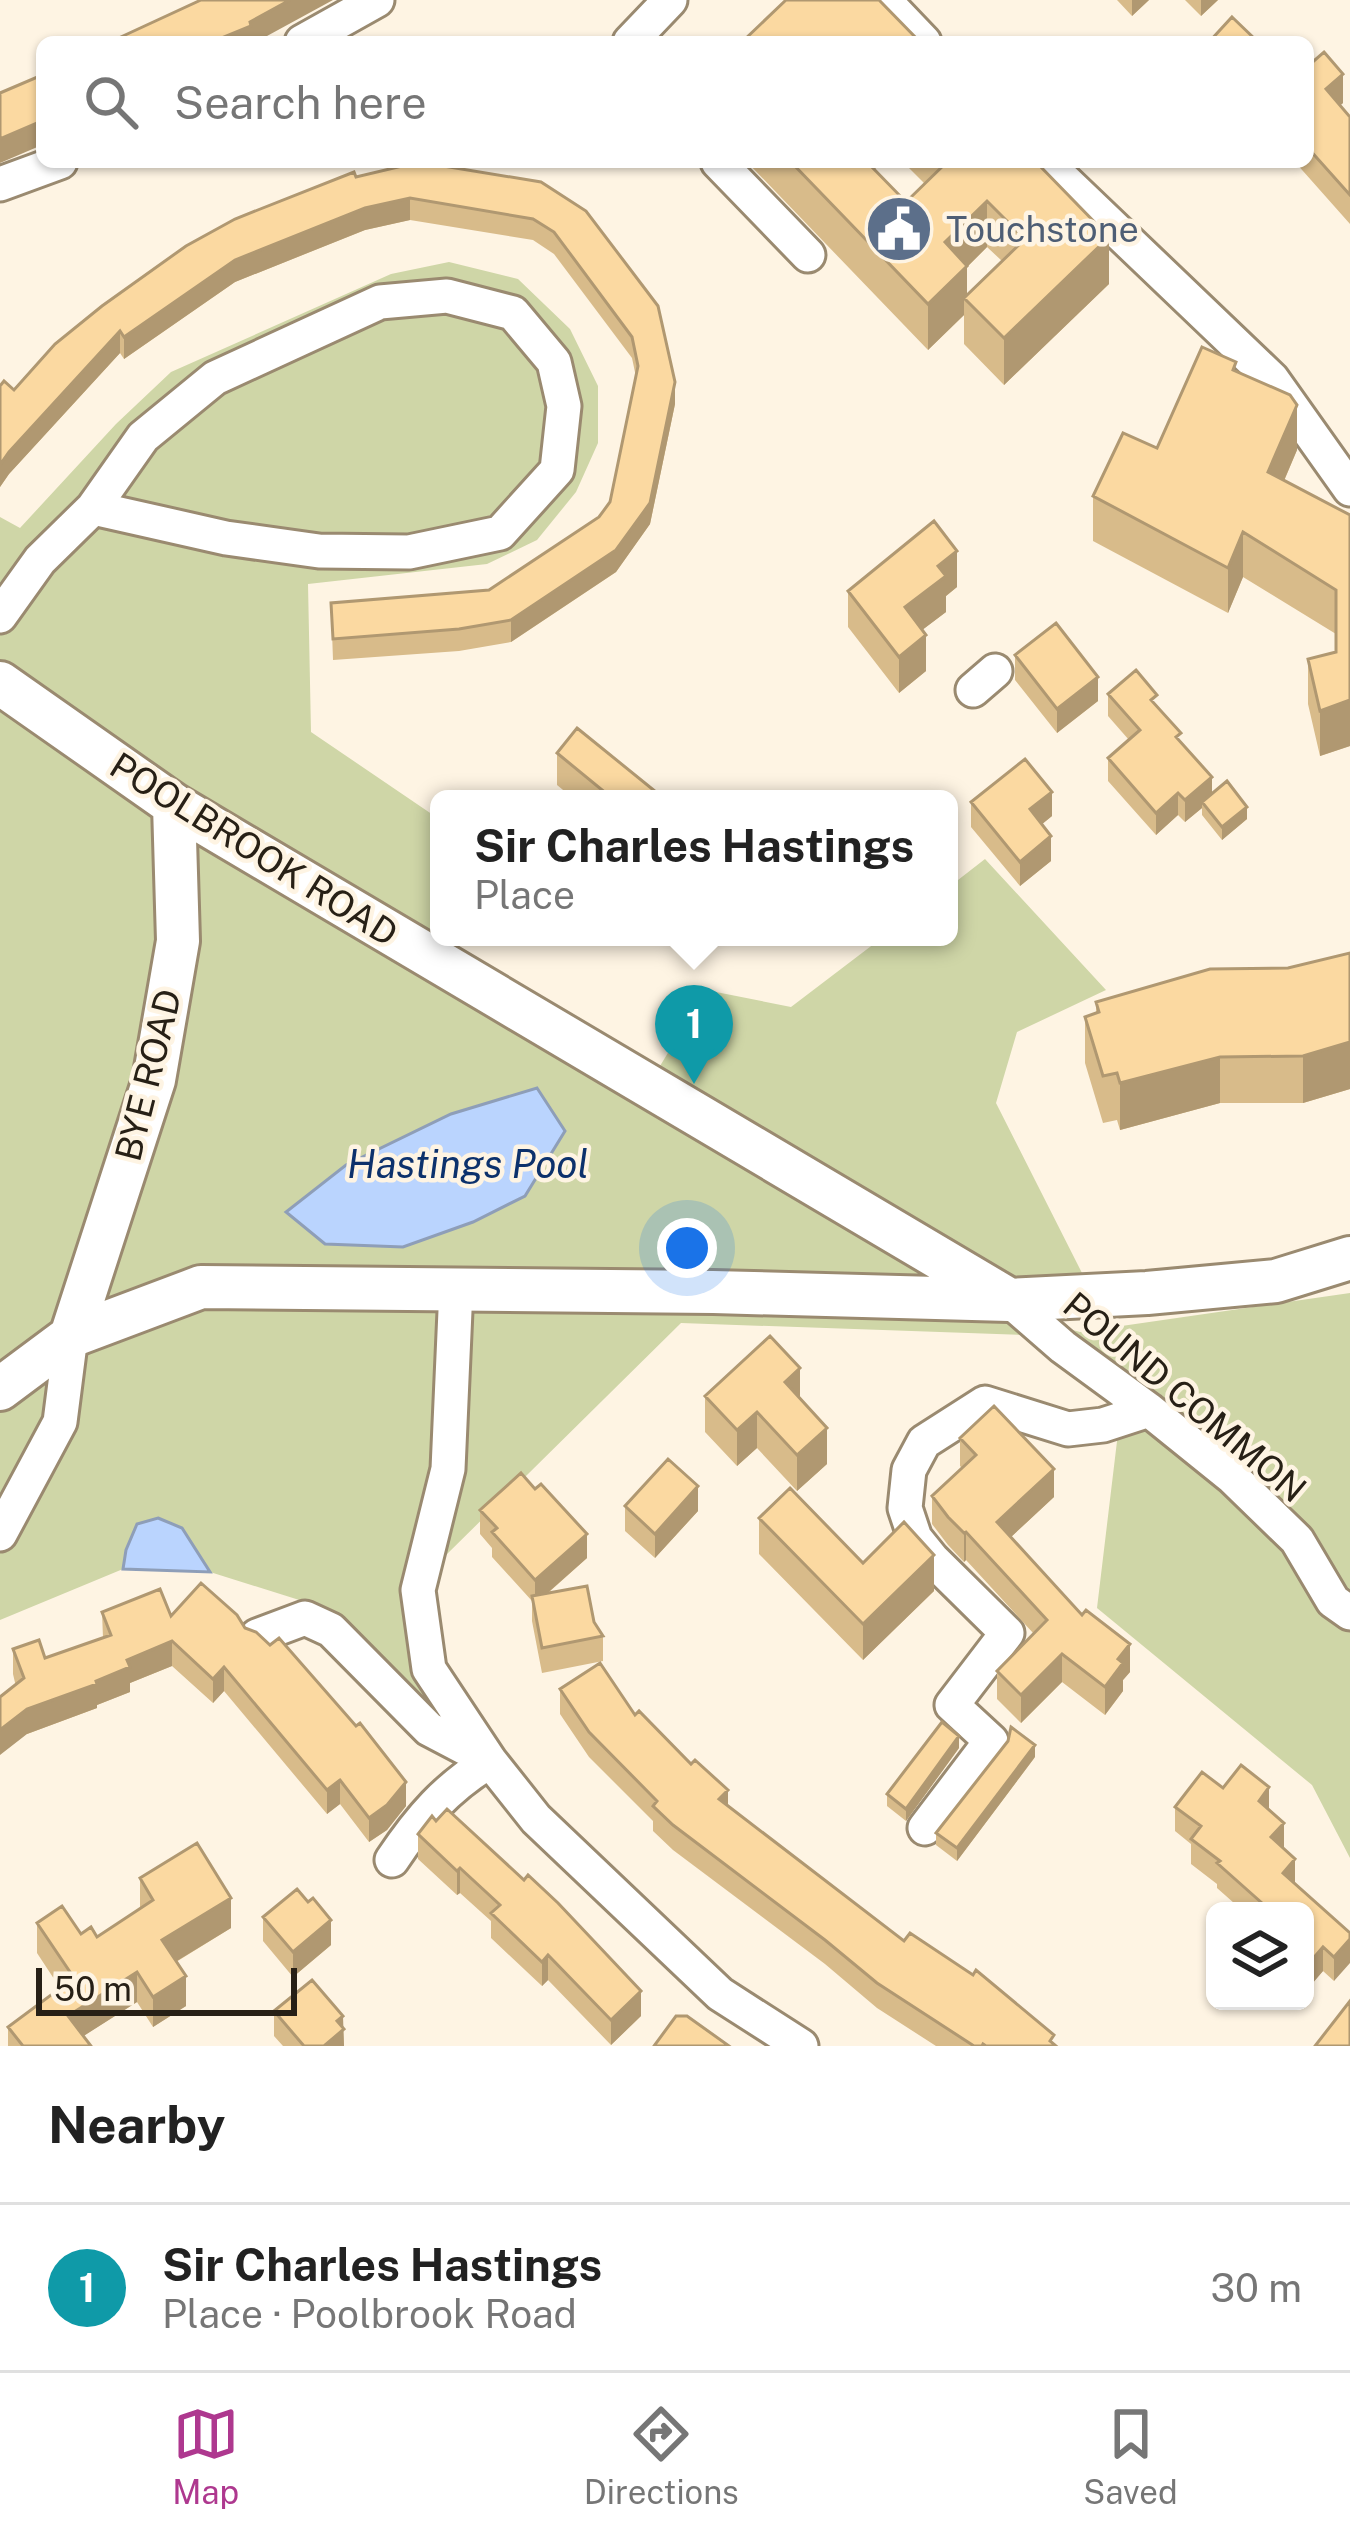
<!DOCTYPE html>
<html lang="en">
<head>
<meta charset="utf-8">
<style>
  :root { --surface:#fff; --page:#f6f6f6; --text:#222; --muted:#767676; --line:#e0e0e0; --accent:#ae388f }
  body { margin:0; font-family:"Public Sans",sans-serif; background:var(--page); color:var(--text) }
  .controls { position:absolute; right:36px; bottom:36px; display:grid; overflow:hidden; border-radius:18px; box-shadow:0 3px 9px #0004 }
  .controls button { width:108px; height:108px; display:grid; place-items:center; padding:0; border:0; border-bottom:3px solid var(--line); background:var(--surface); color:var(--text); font:60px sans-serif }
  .scale { position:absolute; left:36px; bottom:30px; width:261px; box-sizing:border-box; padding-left:12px; border:6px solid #272016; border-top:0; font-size:33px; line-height:42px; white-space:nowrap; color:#272016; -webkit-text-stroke:9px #fef4e3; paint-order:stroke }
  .you { position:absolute; left:687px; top:1248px; width:42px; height:42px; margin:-30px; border:9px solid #fff; border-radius:50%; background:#1a73e8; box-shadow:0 0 0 18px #1a73e833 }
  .badge { display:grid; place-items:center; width:78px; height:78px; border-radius:50%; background:var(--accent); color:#fff; font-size:39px; font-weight:700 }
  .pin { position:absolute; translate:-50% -99px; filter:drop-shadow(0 3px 6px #0008) }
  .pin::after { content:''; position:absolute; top:63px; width:42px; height:36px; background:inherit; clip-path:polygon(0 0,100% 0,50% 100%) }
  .popup { position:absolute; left:430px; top:790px; width:528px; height:156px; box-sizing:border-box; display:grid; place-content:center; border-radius:18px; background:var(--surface); filter:drop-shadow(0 3px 9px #0005); font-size:39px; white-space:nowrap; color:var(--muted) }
  .popup b { font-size:45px; color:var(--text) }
  .popup::after { content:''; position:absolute; left:50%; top:100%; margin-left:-24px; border:24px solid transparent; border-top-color:var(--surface) }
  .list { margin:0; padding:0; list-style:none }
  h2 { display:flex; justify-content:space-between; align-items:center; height:156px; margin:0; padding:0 48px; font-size:51px }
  h2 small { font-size:39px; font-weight:400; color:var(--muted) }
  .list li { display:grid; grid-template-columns:78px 1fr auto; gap:36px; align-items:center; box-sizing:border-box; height:168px; padding:0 48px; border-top:3px solid var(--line) }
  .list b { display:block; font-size:45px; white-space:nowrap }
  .list p { margin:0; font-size:39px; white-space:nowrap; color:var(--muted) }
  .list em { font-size:39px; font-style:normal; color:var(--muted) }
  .icon { flex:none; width:66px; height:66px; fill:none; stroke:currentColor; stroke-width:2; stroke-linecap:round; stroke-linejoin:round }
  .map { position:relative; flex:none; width:1350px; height:2046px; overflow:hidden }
  .search { position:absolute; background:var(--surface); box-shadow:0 3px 9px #0004; left:36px; right:36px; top:36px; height:132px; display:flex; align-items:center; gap:30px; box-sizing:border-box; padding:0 42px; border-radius:18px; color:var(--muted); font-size:45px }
  .sheet { height:324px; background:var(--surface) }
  nav { display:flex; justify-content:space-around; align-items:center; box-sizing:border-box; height:168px; border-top:3px solid var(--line); background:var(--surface); font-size:33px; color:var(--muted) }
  nav a { display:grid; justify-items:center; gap:6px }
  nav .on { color:var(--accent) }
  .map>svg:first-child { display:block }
  .green { fill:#cfd6a7 }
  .water { fill:#bad4fe; stroke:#8e9eb8; stroke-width:3 }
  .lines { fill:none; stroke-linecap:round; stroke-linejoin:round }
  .minor-casing { stroke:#9a8a70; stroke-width:39 }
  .major-casing { stroke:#9a8a70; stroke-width:48 }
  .minor { stroke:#fff; stroke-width:33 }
  .major { stroke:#fff; stroke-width:42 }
  .wall { fill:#d8bb8a; fill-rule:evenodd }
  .shaded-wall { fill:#b09871 }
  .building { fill:#fbd9a1; stroke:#b09871; stroke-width:3 }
  .labels { text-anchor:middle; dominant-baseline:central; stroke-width:9; stroke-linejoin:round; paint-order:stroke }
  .service-label { font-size:36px; fill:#4e5e75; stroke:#fef4e3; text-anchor:start }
  .street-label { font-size:36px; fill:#272016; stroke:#fef4e3 }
  .water-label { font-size:39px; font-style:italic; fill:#0c316c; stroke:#fef4e3 }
</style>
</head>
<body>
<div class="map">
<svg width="1350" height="2046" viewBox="0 0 1350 2046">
  <rect width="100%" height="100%" fill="#fef4e3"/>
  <path class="green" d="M449,262L518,279L570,329L598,386V443L576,492L537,540L487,564L308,584L311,732L439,819V937H459L438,976L985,1306L1080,1332L1350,1293V1858L1312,1785L1097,1608L1121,1408L1023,1335L681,1323L442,1559L432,1598L438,1719L331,1610L210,1572L123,1569L0,1620V517L20,528L116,424L171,372L391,274Z
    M985,859L1106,990L1017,1032L996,1103L1082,1273L1015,1279L660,1066L706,990L791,1007L883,937H949V887Z"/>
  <path class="water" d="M537,1088L565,1131L525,1196L473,1222L403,1247L325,1244L286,1212L346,1165L451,1114Z
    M158,1518L182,1528L210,1572L123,1569L126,1550L137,1524Z"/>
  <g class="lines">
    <defs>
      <path id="minor" d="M884,0L924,42
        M302,42L377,0
        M630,42L670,0
        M718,162L808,255
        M1045,162L1272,379L1350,489
        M0,184L60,162
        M0,616L40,560L93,508L143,437L215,378L380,302L447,296L513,313L554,362L564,406L557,470L500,533L409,552L319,551L226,538L93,508
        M973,690L995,671
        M456,1288L448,1469L418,1590L429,1669L490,1761L536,1819L720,1994L801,2046
        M1009,1300L1063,1347L1149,1410L1232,1477L1297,1540L1333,1601L1350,1613
        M0,1534L60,1422L71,1336
        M257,1636L305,1618L331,1630L429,1729L490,1761C446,1788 420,1818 392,1860
        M925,1828L991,1741L952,1705L1007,1633L932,1559L915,1538L905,1508L909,1470L924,1442L985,1403L1068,1429L1103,1425L1149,1410"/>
      <path id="major" d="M0,683L174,805L1003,1296
        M71,1336L154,1080L178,941L174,805
        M0,1389L71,1336L201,1287L713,1292L1009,1300L1147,1293L1276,1281L1350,1258"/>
    </defs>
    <use href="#minor" class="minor-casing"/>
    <use href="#major" class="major-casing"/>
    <use href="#minor" class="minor"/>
    <use href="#major" class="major"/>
  </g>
  <path class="wall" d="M1117,0H1149L1132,16Z
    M1185,0H1218L1201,16Z
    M1308,66L1343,103L1340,105L1350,117V224L1295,162H1308Z
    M747,162H882L874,169L906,202L925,184L903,162H1036L1109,284L1004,385L964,344V315L928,350ZM987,247L1002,261L967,295V267Z
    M356,177L541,182L675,404L650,524L616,572L511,642L459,651L333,660L331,603L489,590L599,517L610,502L636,377L632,358L554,254L533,240L410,220L365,230L235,282L124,359L120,353L9,474L0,487V386L14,390Z
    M1236,371L1297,450L1284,481L1350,515V746L1320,756L1308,704V659L1336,652V634L1243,577L1228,613L1093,541V496L1157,448Z
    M957,587L946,596V612L922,630L926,671L899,693L848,627V591Z
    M1015,655L1098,701L1057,733L1015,680Z
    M1108,694L1157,706L1212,794L1247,819L1222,840L1202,815V808L1185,822L1178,815L1156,835L1108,781V758L1129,740L1108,716Z
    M557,753L656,799H574L557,785Z
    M971,802L1052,816L1042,824L1051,861L1020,886L971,827Z
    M684,937H716L707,951Z
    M1350,953V1089L1303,1103H1220L1120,1130L1117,1120L1103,1123L1085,1063V1017L1096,1013V1002L1288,968Z
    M705,1396L800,1399L827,1464L797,1491L757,1448L737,1466L705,1432Z
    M960,1438L1054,1497L1011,1537L1130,1672L1123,1680V1691L1105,1715L1062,1682L1021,1723L997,1699V1671L1034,1634L966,1560L964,1562L948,1545L932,1524V1496L962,1468L960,1466Z
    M625,1506L698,1511L655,1558L625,1531Z
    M480,1510L587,1558L548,1593L594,1622L603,1636V1661L542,1673L532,1621V1601L492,1557V1548L480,1534Z
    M759,1518L863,1563L934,1591L863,1660L759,1554Z
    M102,1612L171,1616L245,1628L406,1806L387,1830L369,1842L340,1804L327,1814L224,1691L213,1703L172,1666L130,1683V1692L97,1705V1708L27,1734L13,1674V1649L45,1658L103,1638Z
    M560,1689L635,1715L728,1806L904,1941L1056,2046H936L877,2008L825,1964L673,1850L653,1831V1821L589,1757L560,1714Z
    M959,1748L906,1821L887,1806V1794Z
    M1035,1757L957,1861L936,1845V1833Z
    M1223,1788L1269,1811L1295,1884L1350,1933L1334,1981L1323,1971L1305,1992V1911H1243L1217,1888V1884L1191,1864V1844L1175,1831V1807Z
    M418,1834L641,2016L611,2045L548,1980L542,1986L491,1938V1921L460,1893L457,1895L418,1859Z
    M140,1878L231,1928L176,1962L186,2006L153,2027L137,2002L83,2036L91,2046H8V2027L60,1988L37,1953V1923L97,1937L140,1909Z
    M308,1902L331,1945L293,1977L263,1941V1917Z
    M274,2011L343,2028L344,2046H283L274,2036Z"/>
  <path class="shaded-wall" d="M290,0H333L256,42H212Z
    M1132,0H1149L1132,16Z
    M1201,0H1218L1201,16Z
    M1343,74V103L1326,118V89Z
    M42,121V145L0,163V139Z
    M851,162H882L851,193Z
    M410,198V220L365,230L235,282L124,359V337L235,260L365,208Z
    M987,201V247L967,267V300L964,298V315L928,350V304L945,242Z
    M1109,237V284L1004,385V338Z
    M120,331V353L9,474L0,487V465L9,452Z
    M675,382V404L650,524L616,572L511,642V620L616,550Z
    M1297,405V450L1268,518V472Z
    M1243,532V577L1228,613V568Z
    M957,551V587L946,596V612L905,643V607L938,566Z
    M926,635V671L899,693V657Z
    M1098,677V701L1057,733V709Z
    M1350,700V746L1320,756V711Z
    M1212,777V799L1202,802V808L1185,822V800Z
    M1052,792V816L1030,834V809Z
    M1178,793V815L1156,835V813Z
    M1247,807V819L1222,840V827Z
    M1051,836V861L1020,886V862Z
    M707,937H716L707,951Z
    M1350,1042V1089L1303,1103V1056Z
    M1220,1057V1103L1120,1130V1083Z
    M800,1368V1404L785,1382Z
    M757,1412V1448L737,1466V1430Z
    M827,1428V1464L797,1491V1455Z
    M1054,1469V1497L997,1550V1522Z
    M698,1486V1511L655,1558V1534Z
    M966,1532V1560L964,1562V1533Z
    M587,1534V1558L535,1604V1580Z
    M934,1555V1591L863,1660V1624Z
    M172,1641V1666L130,1683V1692L97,1705V1708L27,1734L0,1755V1730L27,1709L96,1681L127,1660Z
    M1130,1644V1672L1123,1680V1691L1105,1715V1687L1118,1659Z
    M1062,1654V1682L1021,1723V1695Z
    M224,1667V1691L213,1703V1679Z
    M959,1736V1748L906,1821V1809Z
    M1035,1745V1757L957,1861V1848Z
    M340,1780V1804L327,1814V1790Z
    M406,1782V1806L387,1830L369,1842V1818Z
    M1269,1787V1812L1259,1801Z
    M728,1790V1815L719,1799Z
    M1284,1823V1848L1271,1837Z
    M1295,1859V1884L1283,1873Z
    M460,1868V1893L457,1895V1871Z
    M231,1898V1928L162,1970V1940Z
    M331,1920V1945L293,1977V1952Z
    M1350,1939V1963L1334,1981V1957Z
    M1323,1947V1971L1305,1992V1968Z
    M548,1955V1980L542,1986V1962Z
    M137,1972V2002L68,2046V2016Z
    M186,1976V2006L153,2027V1997Z
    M641,1991V2016L611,2045V2020Z
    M343,2016L344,2046H324L337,2021Z"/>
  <path class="building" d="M201,0H290L250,22L251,26L212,42H110Z
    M786,0H879L920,42H742Z
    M1232,17L1258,42H1209Z
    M1324,52L1343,74L1326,89L1350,117V195L1308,148V66Z
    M42,75V121L0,139V93Z
    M419,162L541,182L586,211L658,306L675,382L650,503L616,550L511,620L459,629L333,639L331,603L489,590L599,517L610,502L638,366L632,337L554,232L533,219L410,198L365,208L235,260L124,337L120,331L9,452L0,465V386L4,381L14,390L55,344L102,306L186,246L235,219L354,172L356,177Z
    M791,162H867L906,202L947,162H1036L1109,237L1004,338L964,298L1025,239L987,201L945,242L967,266L928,304Z
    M1202,347L1236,362L1233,370L1290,395L1297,405L1268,472L1350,515V700L1320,711L1308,659L1336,652V590L1243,532L1228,568L1093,496L1123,433L1157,448Z
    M934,521L957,551L938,566L946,576L905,607L926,635L899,657L848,591Z
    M1056,623L1098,677L1057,709L1015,655Z
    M1136,670L1157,695L1151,700L1181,733L1176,737L1212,777L1185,800L1178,793L1156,813L1108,758L1140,730L1108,694Z
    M577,728L656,792L652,797L655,799H613L557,753Z
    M1025,759L1052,792L1030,809L1051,836L1020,862L971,802Z
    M1227,781L1247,807L1222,827L1202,802Z
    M1350,953V1042L1303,1056L1220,1057L1120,1083L1117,1073L1103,1076L1085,1017L1099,1012L1096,1002L1210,969L1288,968Z
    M770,1336L800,1368L785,1382L827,1428L797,1455L757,1412L737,1430L705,1396Z
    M994,1406L1054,1469L997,1522L1082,1615L1086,1610L1130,1644L1118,1659L1123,1663L1105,1687L1062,1654L1021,1695L997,1671L1047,1620L966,1532L964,1533L948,1517L932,1496L976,1455L960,1438Z
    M668,1459L698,1486L655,1534L625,1506Z
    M521,1473L535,1489L541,1484L587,1534L535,1580L492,1532L497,1528L480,1510Z
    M790,1488L863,1563L904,1522L934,1555L863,1624L759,1518Z
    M201,1583L237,1615L245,1628L256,1632L270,1645L279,1638L356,1726L360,1723L406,1782L387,1805L369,1818L340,1780L327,1790L224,1667L213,1679L172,1641L127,1660L130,1667L96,1681L97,1684L27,1709L0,1730V1697L24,1678L13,1649L39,1640L45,1658L111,1635L102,1612L160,1589L171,1616Z
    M587,1586L594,1622L603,1636L542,1648L532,1596Z
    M600,1663L635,1715L639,1711L691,1764L695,1760L728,1790L719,1799L904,1941L910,1933L973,1975L976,1970L1054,2035L1050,2041L1056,2046H986L983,2044L982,2046H974L877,1983L825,1940L673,1825L653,1806L657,1801L589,1732L560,1689Z
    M942,1722L959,1736L906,1809L887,1794Z
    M1011,1727L1035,1745L957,1848L936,1833L1008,1741Z
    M1241,1765L1269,1787L1259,1801L1284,1823L1271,1837L1295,1859L1283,1873L1350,1933V1939L1334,1957L1323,1947L1305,1968V1911H1271L1217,1863L1220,1861L1191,1839L1201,1826L1175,1807L1202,1772L1223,1788Z
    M447,1809L524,1880L528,1875L558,1903L641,1991L611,2020L548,1955L542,1962L491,1913L500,1905L460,1868L457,1871L418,1834L432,1816L436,1821Z
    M197,1843L231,1898L162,1940L186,1976L153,1997L137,1972L68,2016L91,2046H23L8,2027L74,1978L37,1923L62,1906L81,1934L91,1927L97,1937L153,1900L140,1878Z
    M297,1889L308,1902L313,1898L331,1920L293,1952L263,1917Z
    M312,1980L343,2016L337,2021L344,2029L324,2046H304L274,2011Z
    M1350,2001V2046H1315Z
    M676,2016H687L729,2046H654Z"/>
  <defs>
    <symbol id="civic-disc" viewBox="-11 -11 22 22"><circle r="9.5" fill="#5c6f8a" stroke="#fef4e3"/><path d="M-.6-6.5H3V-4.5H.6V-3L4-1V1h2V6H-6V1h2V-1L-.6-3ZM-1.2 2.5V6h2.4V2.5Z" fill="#fff"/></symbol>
  </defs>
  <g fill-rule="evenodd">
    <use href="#civic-disc" x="861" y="191" width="76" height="76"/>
  </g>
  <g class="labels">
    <g class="service-label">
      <text x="946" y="229">Touchstone</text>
    </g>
    <g class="street-label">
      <text transform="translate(254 849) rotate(32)">POOLBROOK ROAD</text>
      <text transform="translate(148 1075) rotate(-76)">BYE ROAD</text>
      <text transform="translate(1185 1397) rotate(40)">POUND COMMON</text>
    </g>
    <g class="water-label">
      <text x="468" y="1164">Hastings Pool</text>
    </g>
  </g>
</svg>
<div class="controls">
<button><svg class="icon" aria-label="layers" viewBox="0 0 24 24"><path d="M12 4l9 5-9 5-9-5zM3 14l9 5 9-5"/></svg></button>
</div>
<div class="scale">50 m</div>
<div class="you"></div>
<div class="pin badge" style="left:694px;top:1084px;background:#0f9aa8">1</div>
<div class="popup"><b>Sir Charles Hastings</b>Place</div>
<div class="search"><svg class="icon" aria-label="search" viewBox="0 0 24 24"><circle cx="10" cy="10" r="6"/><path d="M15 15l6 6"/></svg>Search here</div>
</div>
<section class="sheet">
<h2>Nearby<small></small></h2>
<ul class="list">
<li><span class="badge" style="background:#0f9aa8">1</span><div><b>Sir Charles Hastings</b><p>Place · Poolbrook Road</p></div><em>30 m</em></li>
</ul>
</section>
<nav>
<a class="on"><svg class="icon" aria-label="map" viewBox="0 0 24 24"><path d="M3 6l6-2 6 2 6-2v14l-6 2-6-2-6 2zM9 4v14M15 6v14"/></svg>Map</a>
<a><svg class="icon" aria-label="directions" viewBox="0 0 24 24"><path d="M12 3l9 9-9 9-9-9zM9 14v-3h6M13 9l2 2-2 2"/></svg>Directions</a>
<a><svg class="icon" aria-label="saved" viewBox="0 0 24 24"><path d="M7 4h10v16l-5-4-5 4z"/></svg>Saved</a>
</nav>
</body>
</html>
